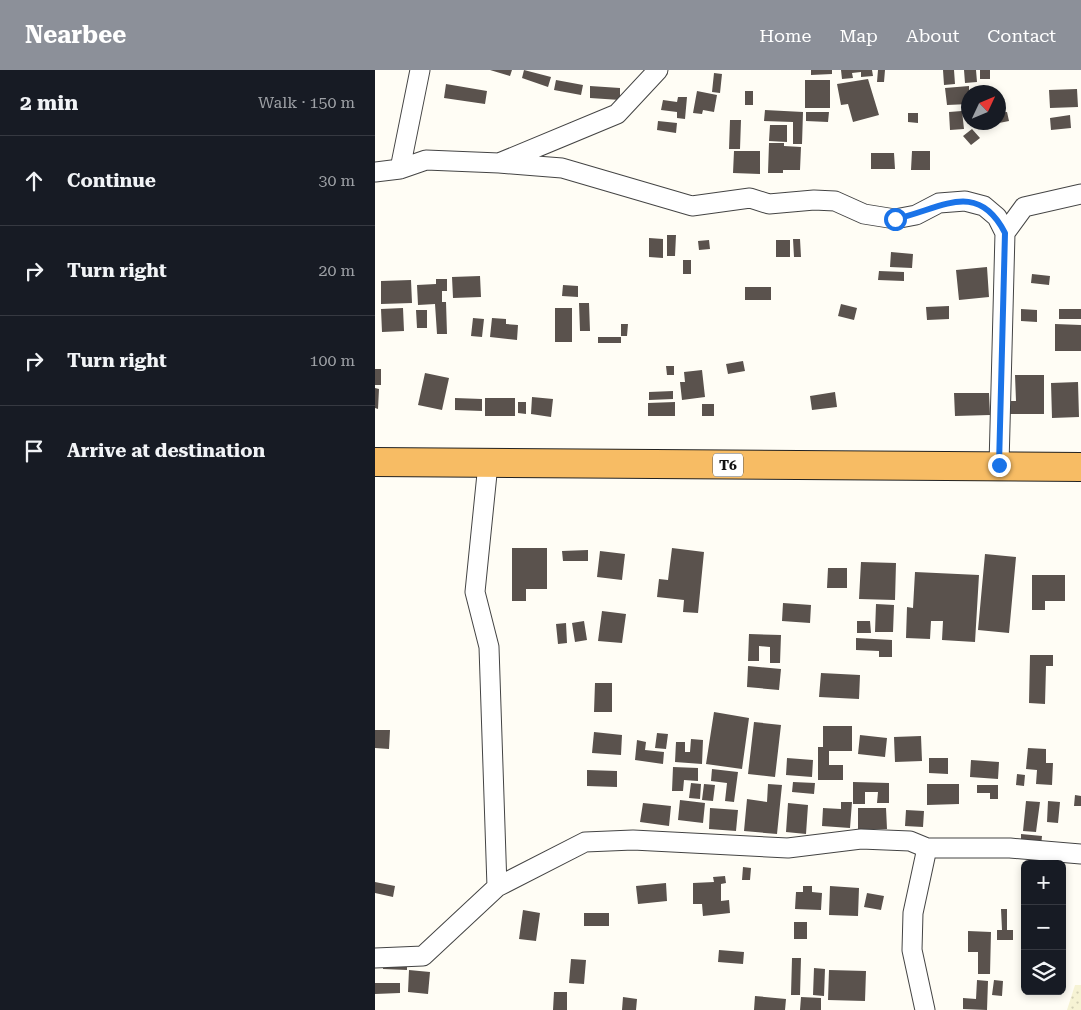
<!DOCTYPE html>
<html lang="en">
<head>
<meta charset="utf-8">
<style>
  :root { --surface:#171b24; --page:#242831; --text:#f1f3f6; --muted:#9ea1a6; --line:#363941; --accent:#8c9099 }
  body { margin:0; font-family:"Roboto Serif",serif; background:var(--page); color:var(--text) }
  .controls { position:absolute; right:15px; bottom:15px; display:grid; overflow:hidden; border-radius:8px; box-shadow:0 2px 8px #0003 }
  .controls button { width:45px; height:45px; display:grid; place-items:center; padding:0; border:0; border-bottom:1px solid var(--line); background:var(--surface); color:var(--text); font:25px sans-serif }
  .compass { position:absolute; left:586px; top:15px; width:45px; height:45px; border-radius:50%; background:var(--surface); box-shadow:0 2px 8px #0003; rotate:46deg }
  .stop { position:absolute; width:15px; height:15px; margin:-11px; border:4px solid #1a73e8; border-radius:50%; background:#fff }
  .stop.end { background:#1a73e8; border-color:#fff; box-shadow:0 1px 5px #0008 }
  .list { margin:0; padding:0; list-style:none }
  h2 { display:flex; justify-content:space-between; align-items:center; height:65px; margin:0; padding:0 20px; font-size:21px }
  h2 small { font-size:16px; font-weight:400; color:var(--muted) }
  .list li { display:grid; grid-template-columns:32px 1fr auto; gap:15px; align-items:center; box-sizing:border-box; height:90px; padding:0 20px; border-top:1px solid var(--line) }
  .list b { display:block; font-size:19px; white-space:nowrap }
  .list em { font-size:16px; font-style:normal; color:var(--muted) }
  .icon { flex:none; width:28px; height:28px; fill:none; stroke:currentColor; stroke-width:2; stroke-linecap:round; stroke-linejoin:round }
  .map { position:relative; flex:none; width:706px; height:940px; overflow:hidden }
  header { display:flex; align-items:center; gap:30px; box-sizing:border-box; height:70px; padding:0 25px; background:var(--accent); color:#fff }
  header strong { font-size:24px }
  nav { display:flex; gap:28px; margin-inline-start:auto; font-size:18px }
  main { display:flex }
  aside { flex:1; background:var(--surface) }
  .map>svg:first-child { display:block }
  .farmland { fill:url(#farmland-dots) }
  .building { fill:#5a524d }
  .lines { fill:none; stroke-linecap:round; stroke-linejoin:round }
  .minor-casing { stroke:#444; stroke-width:21 }
  .trunk-casing { stroke:#222; stroke-width:30 }
  .minor { stroke:#fff; stroke-width:19 }
  .trunk { stroke:#f7bc64; stroke-width:28 }
  .route { stroke:#1a73e8; stroke-width:6 }
  .labels { text-anchor:middle; dominant-baseline:central; stroke-width:5; stroke-linejoin:round; paint-order:stroke }
  .shield { fill:#fff; stroke:#585858; stroke-width:1 }
  .shield-label { font-size:14px; font-weight:bold; fill:#111 }
</style>
</head>
<body>
<header>
<strong>Nearbee</strong>
<nav><a>Home</a><a>Map</a><a>About</a><a>Contact</a></nav>
</header>
<main>
<aside>
<h2>2 min<small>Walk · 150 m</small></h2>
<ul class="list">
<li><svg class="icon" aria-label="ahead" viewBox="0 0 24 24"><path d="M12 20V5M6 11l6-6 6 6"/></svg><div><b>Continue</b></div><em>30 m</em></li>
<li><svg class="icon" aria-label="right" viewBox="0 0 24 24"><path d="M7 20v-9h11M14 6l5 5-5 5"/></svg><div><b>Turn right</b></div><em>20 m</em></li>
<li><svg class="icon" aria-label="right" viewBox="0 0 24 24"><path d="M7 20v-9h11M14 6l5 5-5 5"/></svg><div><b>Turn right</b></div><em>100 m</em></li>
<li><svg class="icon" aria-label="arrive" viewBox="0 0 24 24"><path d="M6 21V4h12l-3 4 3 4H6"/></svg><div><b>Arrive at destination</b></div></li>
</ul>
</aside>
<div class="map">
<svg width="706" height="940" viewBox="0 0 706 940">
  <defs>
    <pattern id="farmland-dots" width="8" height="8" patternUnits="userSpaceOnUse" patternTransform="scale(1.25)"><rect width="8" height="8" fill="#f6f3d4"/><path d="M2 2h.1M6 6h.1" fill="none" stroke="#d2cfb5" stroke-width="1.8" stroke-linecap="round"/></pattern>
  </defs>
  <rect width="100%" height="100%" fill="#fffdf5"/>
  <path class="farmland" d="M700,915H706V940H692Z"/>
  <path class="building" d="M115,0H137L135,6Z
    M149,0L176,7L173,17L147,8Z
    M436,0H457V4L436,5Z
    M466,0H497L498,6L486,7V2L477,3L478,8L467,9Z
    M503,0H510L509,12H502Z
    M568,0H579L580,14L569,15Z
    M589,0H601L602,12L590,13Z
    M605,0H615V9H605Z
    M339,3L347,4L345,23L337,22Z
    M493,9L504,45L478,52L473,34L466,35L462,14Z
    M181,10L208,15L206,25L179,20Z
    M430,10H455V38H430Z
    M71,14L112,21L110,34L69,28Z
    M215,16L245,18V30L215,28Z
    M594,16V34L572,35L570,18Z
    M702,19L703,37L675,38L674,20Z
    M322,21L342,25L339,42L328,40L327,44L318,43Z
    M370,21H378V35H370Z
    M303,27H312L310,49L302,48V42L286,40L288,30L302,32Z
    M390,40L428,42L427,74H418V52L389,51Z
    M587,41L589,59L575,60L574,42Z
    M431,42H454L453,52L431,51Z
    M632,42L634,51L624,53V43Z
    M533,43H543V53L533,52Z
    M695,45L696,58L676,60L675,48Z
    M355,50H366L365,79H354Z
    M283,51L302,53L301,63L282,60Z
    M395,55H412V72L394,71Z
    M597,59L605,68L596,75L588,66Z
    M394,73H409V76L426,77L425,100H408V103H393Z
    M359,81H385V104L358,103Z
    M537,81H555V100H536Z
    M496,83H519L520,99H496Z
    M292,165H301L300,186H292Z
    M274,168L288,169V188L274,187Z
    M418,169H425L426,187H419Z
    M334,170L335,179L324,180L323,171Z
    M401,170H415V187H401Z
    M516,182L538,184L537,198L515,197Z
    M308,190H316V204H308Z
    M612,197L614,227L584,230L581,200Z
    M504,201L529,202V211L503,210Z
    M657,204L675,206L674,215L656,213Z
    M105,206L106,227L78,228L77,207Z
    M61,209H72V221H67V232H71L72,264H62L60,234L43,235L42,215L61,214Z
    M36,210L37,233L6,234V211Z
    M188,215L203,216V227L187,226Z
    M370,217H396V230H370Z
    M204,233H214L215,261H205Z
    M466,234L482,238L479,250L463,246Z
    M574,236V249L552,250L551,237Z
    M28,238L29,261L7,262L6,239Z
    M180,238H197V272H180Z
    M646,239L662,240V252L646,251Z
    M684,239H706V249H684Z
    M41,240H52V258H42Z
    M98,248L109,249L107,267L96,266Z
    M117,248L131,249V254L143,255L142,270L115,267Z
    M246,254H253L252,266H246Z
    M680,254L706,255V281H680Z
    M223,267H246V273H223Z
    M368,291L370,301L353,304L351,294Z
    M291,296H299V305H292Z
    M0,299H6V315H0Z
    M327,300L330,327L307,330L305,312H310L309,302Z
    M50,303L74,308L67,340L43,335Z
    M640,305H669V344H633V331H641Z
    M703,312L704,347L677,348L676,313Z
    M0,318L4,319L3,339L0,338Z
    M298,321V329L274,330V322Z
    M460,322L462,337L437,340L435,326Z
    M579,323H614L615,345L580,346Z
    M157,327L178,329L176,347L156,344Z
    M80,328L107,329V341L80,340Z
    M110,328H140V346H110Z
    M143,332H151V344L143,343Z
    M300,332V346H273V333Z
    M327,334H339V346H327Z
    M137,478H172V519H151V531H137Z
    M297,478L329,482L323,543L308,542L309,530L282,527L284,509L293,510Z
    M213,480V491H188L187,481Z
    M225,481L250,484L247,510L222,507Z
    M610,484L641,487L634,563L603,560Z
    M486,492L521,493L520,530L484,529Z
    M453,498H472V518H452Z
    M540,502L604,505L600,572L567,570L568,551H556L555,569L531,568L532,537L538,538Z
    M657,505H690V531H670V540H657Z
    M408,533L436,535L435,553L407,551Z
    M501,534L519,535L518,562H500Z
    M227,541L251,544L247,573L223,571Z
    M209,551L212,570L200,572L197,553Z
    M482,551H495L496,563H482Z
    M191,553L192,573L183,574L181,554Z
    M374,564L406,565L405,593H395V577L384,576V591H373Z
    M481,568L517,570V587H504V581L481,580Z
    M655,585H678V596H671L670,634L654,633Z
    M373,596L406,599L404,620L372,617Z
    M446,603L485,605L484,629L444,627Z
    M220,613H237V642H219Z
    M339,642L374,648L367,699L331,694Z
    M379,652L406,655L400,707L373,704Z
    M448,656H477V681H454V695H468V710H443V677H448Z
    M0,660H15L14,679L0,678Z
    M219,662L247,665L246,685L217,683Z
    M282,663L293,664L291,679L280,678Z
    M485,665L512,668L510,687L483,684Z
    M546,666L547,691L520,692L519,667Z
    M316,669L328,670L327,694L300,692L301,672H310V682H315Z
    M262,670L271,672L270,680L289,682L288,694L260,690Z
    M653,678L671,679V693H678L677,715L661,714L662,700L651,699Z
    M412,688L438,690L437,707L411,705Z
    M554,688H573V704L554,703Z
    M596,690L624,692L623,709L595,707Z
    M298,697L323,698V711L309,710L308,721H297Z
    M337,699L363,702L359,732L350,731L352,713L336,711Z
    M212,700L242,701V717L212,716Z
    M642,704L650,705L649,716L641,715Z
    M418,712L440,713L439,724L417,722Z
    M478,712L514,713V733H502L503,722H490V734H478Z
    M316,713L326,714L325,729L314,728Z
    M329,714L340,715L338,731L327,730Z
    M393,714L407,715L402,764L369,761L372,729L392,732Z
    M552,714H584V734L552,735Z
    M602,715H623V729H615V723H602Z
    M700,725L706,726V736H699Z
    M305,730L330,733L328,753L303,750Z
    M651,731L665,732L661,762L648,761Z
    M673,731L685,732L683,753L672,752Z
    M466,732H477L475,758L447,756L448,738L466,739Z
    M268,733L296,736L294,756L265,752Z
    M413,733L433,735L431,764L411,762Z
    M335,738L363,740L361,761L334,759Z
    M483,738H511L512,759H483Z
    M531,740L549,741L548,757L530,756Z
    M646,764L667,766L666,776L646,775Z
    M368,797L376,798L375,810H367Z
    M350,806L351,813L346,814V831L354,830L355,843L328,846L327,834H318V813L339,812L338,807Z
    M0,812L20,816L18,827L0,823Z
    M291,813L292,831L263,834L261,816Z
    M428,816H437V822L447,823L446,840L420,839L421,822H428Z
    M455,816L484,818L483,846L454,845Z
    M492,823L509,826L506,840L489,837Z
    M626,839H632V860H638V870H622V860H627Z
    M148,840L165,843L161,871L144,869Z
    M209,843H234V856H209Z
    M419,852H432V869H419Z
    M593,861L616,862L615,904H603V882H593Z
    M344,880L369,882L368,894L343,892Z
    M417,888H426L425,925H416Z
    M196,889L211,890L209,914L194,913Z
    M8,892L32,893V900L8,899Z
    M439,898L450,899L449,926L438,925Z
    M34,900L55,902L53,924L33,922Z
    M454,900L491,901L490,931L453,930Z
    M602,910L613,911L612,940L588,939V928L601,929Z
    M619,910L628,911L627,926L617,925Z
    M0,913H25V923L0,924Z
    M179,922H192V940H178Z
    M380,926L411,929L410,940H379Z
    M248,927L262,929L261,940H247Z
    M426,927L446,928V940H425Z"/>
  <g class="lines">
    <defs>
      <path id="minor" d="M124,93L187,98L317,136L375,128L394,134L439,130L460,131L489,144L520,149L541,145L564,133L590,131L609,136L622,147L630,163L624,395
        M25,99L45,0
        M0,102L25,99L51,90L124,93L242,44L283,0
        M630,163L649,137L706,124
        M122,817L210,772L258,770L413,778L486,769L535,771L552,778H635L706,784
        M0,888L48,886L122,817L114,577L100,522L113,394
        M550,940L537,880L538,843L552,778"/>
      <path id="trunk" d="M0,392L706,397"/>
    </defs>
    <use href="#minor" class="minor-casing"/>
    <use href="#trunk" class="trunk-casing"/>
    <use href="#minor" class="minor"/>
    <use href="#trunk" class="trunk"/>
  </g>
  <g class="lines">
    <path class="route" d="M520,149C564,140 602,108 630,163L624,395"/>
  </g>
  <g class="labels">
    <rect class="shield" x="338" y="383.5" width="30" height="23" rx="4"/>
    <g class="shield-label">
      <text x="353" y="395">T6</text>
    </g>
  </g>
</svg>
<div class="controls">
<button>+</button>
<button>−</button>
<button><svg class="icon" aria-label="layers" viewBox="0 0 24 24"><path d="M12 4l9 5-9 5-9-5zM3 14l9 5 9-5"/></svg></button>
</div>
<svg class="compass" viewBox="-18 -18 36 36"><path d="M0-13l5 13h-10z" fill="#e53935"/><path d="M0 13l5-13h-10z" fill="#9ea1a6"/></svg>
<div class="stop" style="left:520px;top:149px"></div>
<div class="stop end" style="left:624px;top:395px"></div>
</div>
</main>
</body>
</html>
